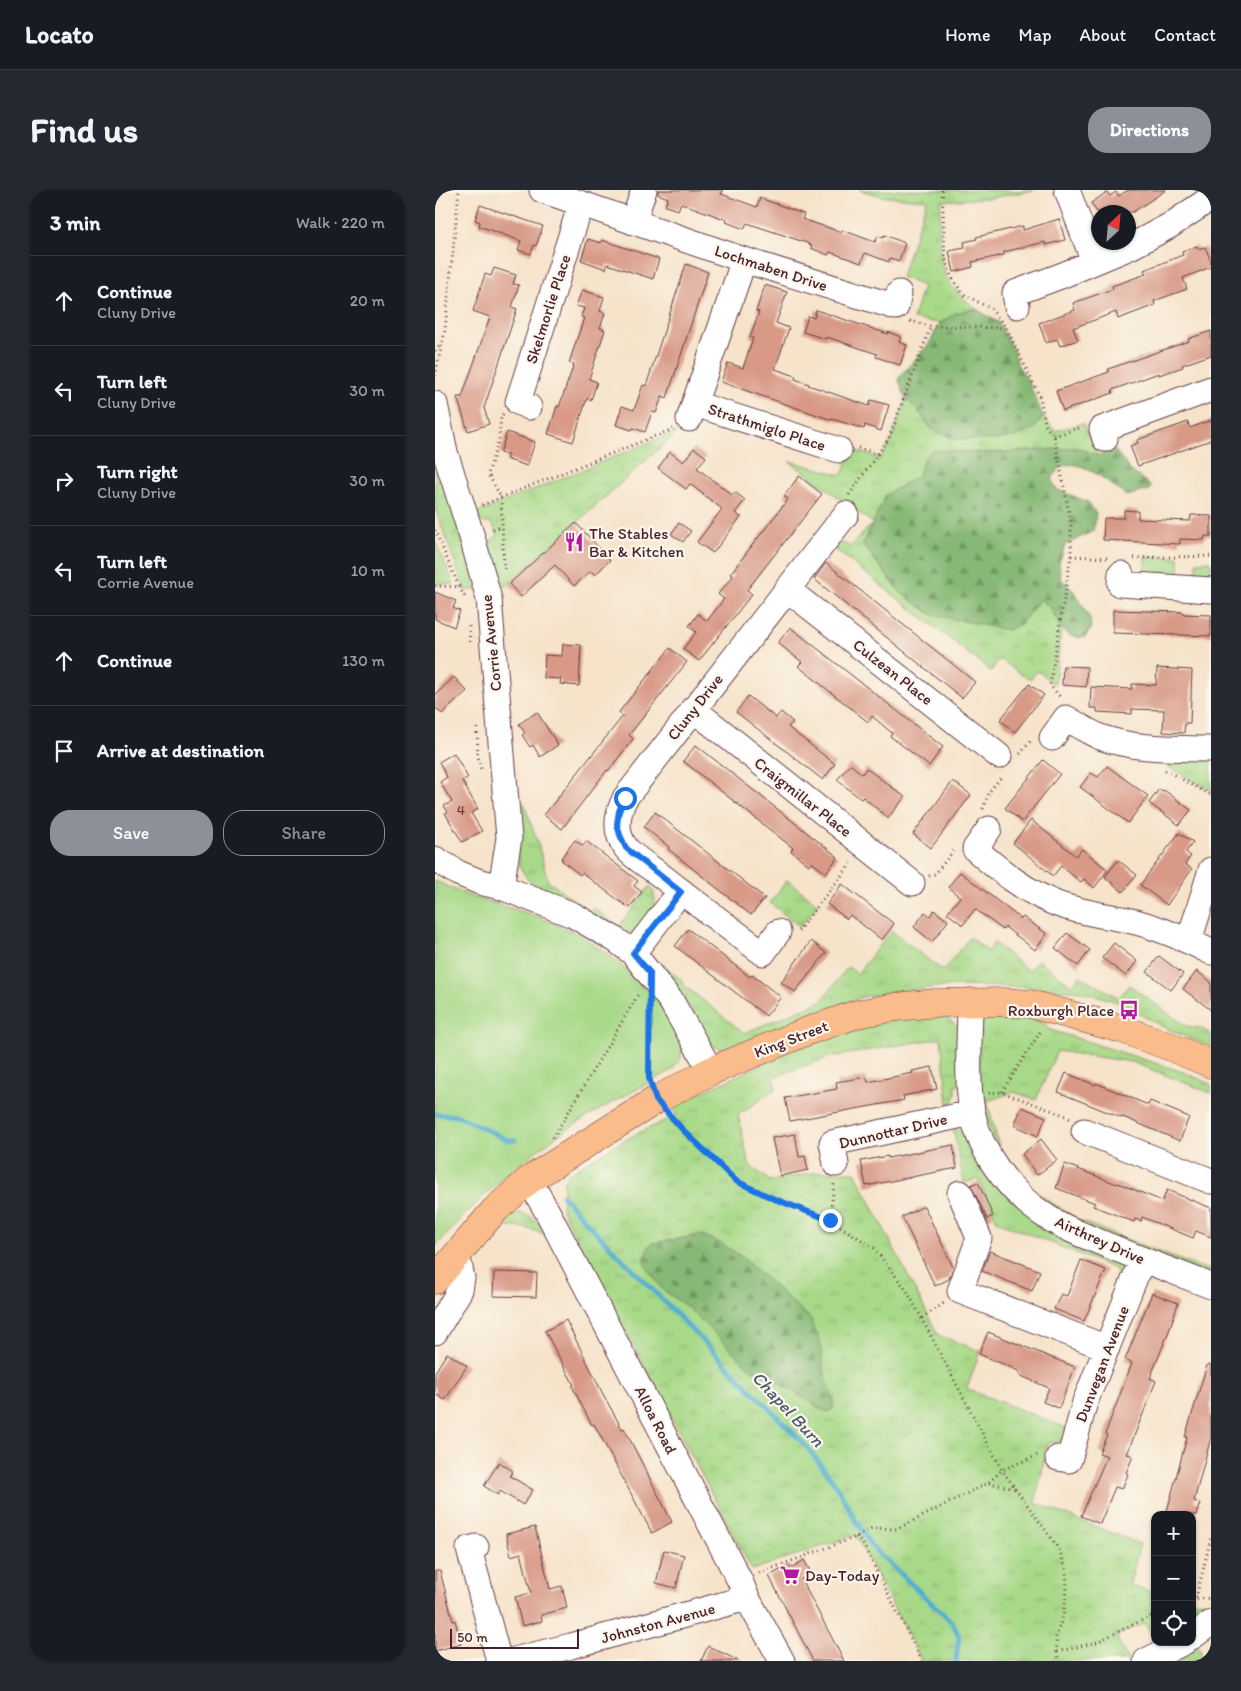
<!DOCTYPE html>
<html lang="en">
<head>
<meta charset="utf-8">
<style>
  :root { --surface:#171b24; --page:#242831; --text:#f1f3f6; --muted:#9ea1a6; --line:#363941; --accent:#8c9099 }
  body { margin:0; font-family:Itim,sans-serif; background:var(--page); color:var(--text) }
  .controls { position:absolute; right:15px; bottom:15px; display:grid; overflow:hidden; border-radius:10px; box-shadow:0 1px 4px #0004 }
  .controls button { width:45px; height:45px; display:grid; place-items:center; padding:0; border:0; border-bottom:1px solid var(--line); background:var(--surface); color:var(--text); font:25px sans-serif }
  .compass { position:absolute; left:656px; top:15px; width:45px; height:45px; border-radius:50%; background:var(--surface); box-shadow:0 1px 4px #0004; rotate:26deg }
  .scale { position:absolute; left:15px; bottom:12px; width:129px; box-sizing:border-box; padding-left:5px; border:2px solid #4a1f2b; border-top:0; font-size:14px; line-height:18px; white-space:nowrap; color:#4a1f2b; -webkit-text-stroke:4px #fbf7ec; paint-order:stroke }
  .stop { position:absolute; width:15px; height:15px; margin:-11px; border:4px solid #1a73e8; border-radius:50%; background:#fff }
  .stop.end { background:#1a73e8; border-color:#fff; box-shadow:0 1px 5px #0008 }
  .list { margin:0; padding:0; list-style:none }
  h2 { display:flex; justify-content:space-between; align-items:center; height:65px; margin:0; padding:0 20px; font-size:21px }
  h2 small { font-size:16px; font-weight:400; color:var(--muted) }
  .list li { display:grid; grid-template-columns:32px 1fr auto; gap:15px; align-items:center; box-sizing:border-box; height:90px; padding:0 20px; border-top:1px solid var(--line) }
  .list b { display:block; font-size:19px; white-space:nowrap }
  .list p { margin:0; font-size:16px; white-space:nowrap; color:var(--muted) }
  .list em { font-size:16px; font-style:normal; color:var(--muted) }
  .actions { display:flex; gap:10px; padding:15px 20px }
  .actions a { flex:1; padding:11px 0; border:1px solid var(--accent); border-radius:20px; text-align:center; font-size:18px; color:var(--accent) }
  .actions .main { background:var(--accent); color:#fff }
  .icon { flex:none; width:28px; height:28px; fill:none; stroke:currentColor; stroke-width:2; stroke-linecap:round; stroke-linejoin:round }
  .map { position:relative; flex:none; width:776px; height:1471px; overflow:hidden; border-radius:20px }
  header { display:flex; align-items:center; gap:30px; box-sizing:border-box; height:70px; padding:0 25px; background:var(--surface); border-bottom:1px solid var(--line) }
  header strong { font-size:24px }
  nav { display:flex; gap:28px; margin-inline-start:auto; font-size:18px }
  .intro { display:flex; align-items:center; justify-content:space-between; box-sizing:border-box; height:120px; padding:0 30px }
  h1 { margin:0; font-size:35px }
  .button { padding:12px 22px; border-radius:20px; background:var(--accent); color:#fff; font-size:18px; font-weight:700 }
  main { display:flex; gap:30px; padding:0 30px }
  aside { flex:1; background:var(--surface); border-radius:20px; box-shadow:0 1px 4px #0004 }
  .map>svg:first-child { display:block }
  .grass { fill:url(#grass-tufts); stroke:#797c5a }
  .forest { fill:url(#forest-firs); stroke:#686c50 }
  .park { fill:#a8d988; stroke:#797c5a }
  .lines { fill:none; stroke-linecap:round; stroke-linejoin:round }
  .stream { stroke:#52afd0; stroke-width:5 }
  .building { fill:#d89986 }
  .minor-casing { stroke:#643c43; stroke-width:27 }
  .major-casing { stroke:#643c43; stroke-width:29 }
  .path { stroke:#643c43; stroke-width:3; stroke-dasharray:1 4; stroke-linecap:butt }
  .minor { stroke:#fff; stroke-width:25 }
  .major { stroke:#f9bc8a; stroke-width:28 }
  .route { stroke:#1a73e8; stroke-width:6 }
  .labels { text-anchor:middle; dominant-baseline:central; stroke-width:4.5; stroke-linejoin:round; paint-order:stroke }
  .number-label { font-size:14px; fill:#6e3e42 }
  .street-label { font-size:16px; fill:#4a1f2b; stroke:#fbf7ec }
  .poi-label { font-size:16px; fill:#4a1f2b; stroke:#fbf7ec; text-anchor:start }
  .water-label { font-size:18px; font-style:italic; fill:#4d596d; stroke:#fbf7ec }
</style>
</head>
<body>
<header>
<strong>Locato</strong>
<nav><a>Home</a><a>Map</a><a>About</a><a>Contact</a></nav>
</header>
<div class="intro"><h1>Find us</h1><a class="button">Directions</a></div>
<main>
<aside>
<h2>3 min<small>Walk · 220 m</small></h2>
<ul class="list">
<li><svg class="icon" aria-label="ahead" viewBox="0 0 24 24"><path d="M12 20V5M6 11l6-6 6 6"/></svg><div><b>Continue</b><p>Cluny Drive</p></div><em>20 m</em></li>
<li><svg class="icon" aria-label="left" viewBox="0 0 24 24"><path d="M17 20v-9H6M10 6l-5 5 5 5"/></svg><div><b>Turn left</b><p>Cluny Drive</p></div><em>30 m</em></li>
<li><svg class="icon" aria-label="right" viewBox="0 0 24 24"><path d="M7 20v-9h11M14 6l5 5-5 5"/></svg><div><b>Turn right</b><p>Cluny Drive</p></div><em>30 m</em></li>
<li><svg class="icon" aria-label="left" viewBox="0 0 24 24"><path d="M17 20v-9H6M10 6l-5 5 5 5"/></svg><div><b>Turn left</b><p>Corrie Avenue</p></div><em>10 m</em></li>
<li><svg class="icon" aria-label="ahead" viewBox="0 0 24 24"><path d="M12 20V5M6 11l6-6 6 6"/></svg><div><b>Continue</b></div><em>130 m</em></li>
<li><svg class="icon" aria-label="arrive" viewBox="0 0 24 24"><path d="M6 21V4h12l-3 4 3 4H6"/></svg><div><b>Arrive at destination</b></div></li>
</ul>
<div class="actions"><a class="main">Save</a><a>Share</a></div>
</aside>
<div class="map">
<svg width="776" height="1471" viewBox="0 0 776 1471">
  <defs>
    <pattern id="grass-tufts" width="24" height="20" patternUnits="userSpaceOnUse" patternTransform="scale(1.25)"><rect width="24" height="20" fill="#a8d988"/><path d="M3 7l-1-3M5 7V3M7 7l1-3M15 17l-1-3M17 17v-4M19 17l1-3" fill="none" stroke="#92ba76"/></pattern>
    <pattern id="forest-firs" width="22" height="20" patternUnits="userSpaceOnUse" patternTransform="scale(1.25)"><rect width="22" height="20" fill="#86b974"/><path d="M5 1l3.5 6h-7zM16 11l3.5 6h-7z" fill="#70965f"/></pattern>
  </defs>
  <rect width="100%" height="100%" fill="#fbf7ec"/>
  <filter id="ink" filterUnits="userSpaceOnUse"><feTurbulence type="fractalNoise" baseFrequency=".02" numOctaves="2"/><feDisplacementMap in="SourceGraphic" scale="10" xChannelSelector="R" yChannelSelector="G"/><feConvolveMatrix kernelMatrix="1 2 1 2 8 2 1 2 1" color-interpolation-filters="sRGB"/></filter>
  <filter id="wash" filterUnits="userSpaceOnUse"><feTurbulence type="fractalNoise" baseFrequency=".0096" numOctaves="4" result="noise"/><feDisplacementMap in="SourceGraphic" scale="20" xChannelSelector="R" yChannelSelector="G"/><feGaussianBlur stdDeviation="1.12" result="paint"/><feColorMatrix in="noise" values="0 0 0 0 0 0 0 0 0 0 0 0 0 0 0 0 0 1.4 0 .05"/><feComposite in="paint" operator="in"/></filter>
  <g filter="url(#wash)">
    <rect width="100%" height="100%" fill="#f6e3ca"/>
    <path class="grass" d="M424,0H562L563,1L599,0L555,8L506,11C505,34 502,67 512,88C519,101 531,110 541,119L521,123L505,133L478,129L488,96L466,87L492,10L451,7Z
      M471,209L484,222L497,239L600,238L608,226L620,241L648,233L663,266L643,258L555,263L497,261L490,267L483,286L451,305L428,354L586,433L605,409L616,418L626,439L620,494L602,481L595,490L565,469L556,481L397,357C404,351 408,352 415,357L438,333L354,271L407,285L417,260L446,268L456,251Z
      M245,240L70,397C65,389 50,367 52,357C53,352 58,349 63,346L57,333C48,333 45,332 39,324Z
      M0,264L43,400H30L0,318Z
      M0,351L19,394H0Z
      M710,367H744V389L714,384L710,379Z
      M776,371V391L761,390L762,372Z
      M736,567L776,570V601L730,575Z
      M89,613L103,654L113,691L155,722L159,718L183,737L215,696C229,715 210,729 198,743L183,742L109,703L93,690L85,677L82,658Z
      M352,690L383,714L365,737L335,713Z
      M456,741L508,781L535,747L553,761L559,753L594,781L603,770L637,796L645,786L684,808L694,795L751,836L765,838L776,844V857L730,838L683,812L646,801L587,797L521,796L471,800L428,807L351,834L296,859C287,860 282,858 275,853L242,797L224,772L248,791L246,793L309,843L386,811L413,777L422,784Z
      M567,822L608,831L613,839L748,882L776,894V903L697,872L622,861L601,910L579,902L552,911L567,968L594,998L645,1031L758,1075L776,1080V1087L624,1026L570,977L544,911V840C549,829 556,826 567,822Z
      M505,825L515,830L524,837L527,895H520L521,903L518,912L513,914L506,848L395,867L339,887L341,899L303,925L314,975L335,991L383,982H420L503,1145L545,1161L532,1199L634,1239C629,1251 626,1252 613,1253L600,1313L705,1354L694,1396L720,1402V1449L709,1433L681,1446L693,1471H487L420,1345L317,1380L127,1020L129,991L133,984L187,951L242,925L237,916L366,856L447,830Z
      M518,939L530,942L542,960L683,1070L689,1078L690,1086L683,1085L680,1079L562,1031L543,989L529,993Z
      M86,1023C99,1027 105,1032 113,1042L109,1044C89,1036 78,1035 56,1040C66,1030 72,1025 86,1023Z
      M719,1085L776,1104V1112L712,1088Z
      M757,1411L776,1412V1414L757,1426Z
      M763,1457L770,1471H741Z"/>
    <path class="forest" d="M541,119L563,132L579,162L583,176L592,189L608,226L600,238L583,246L560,250L519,249L497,239L484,222L471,209L464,191L465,186L494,154L505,133L521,123Z
      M643,258L663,266L670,260H680L695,280L716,296L714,300L691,306C673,292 630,253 617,290L621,299L653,312L661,324L658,341L630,355L624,373L626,389L641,403L655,429L656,439L650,447C628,450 626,435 617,420C614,415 609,412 605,409L586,434L572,440L496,424L466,403L428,355L451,305L483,286L490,267L497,260L555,263Z
      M267,1045L285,1053L306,1066L376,1129L386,1155L389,1181L398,1208V1219L393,1222L388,1220L353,1198L316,1179L251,1116L227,1099L211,1076L209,1066L217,1053Z"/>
    <path class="park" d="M0,691L34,706L99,725L145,745L182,771L205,795L217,800L249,852L245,870L237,880C204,899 169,916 137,936C85,969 41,1011 0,1057Z"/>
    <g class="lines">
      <path class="stream" d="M0,924L23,926L73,950H80
        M127,1005L154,1035L371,1256L399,1292L436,1356L518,1433L524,1447L521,1471"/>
    </g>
    <g id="blocks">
      <path class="building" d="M223,0H288L286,4L322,17L325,8L369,24L367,29L406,42L407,40L440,52L443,46L448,48L449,45L470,53L464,71L455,68L454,72L430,63L426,73L395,62L393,65L376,58L377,56L372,53L312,33L309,39L291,32L292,30L246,13L243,20L230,16L233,8L223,4Z
        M693,0H731L698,22H662L656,13L672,2L675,6L681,2L684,6Z
        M45,15L108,36L101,56L99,55L96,64L83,60L86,51L44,36L45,32L40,30Z
        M624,29L630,50L611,55L610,52L569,62V65L537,72L538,77L519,82L514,61L530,58L529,52L542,49L541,47L588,36V40Z
        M153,49L166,53L167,50L224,69L218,89L172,74L171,79L146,70Z
        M762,56L763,59L770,57L776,71V77L748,88L752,99L719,111L720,115L683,129L681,122L638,138L643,150L625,156L622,149L611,153L604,133L640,120L638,113L678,99L677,96L711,84L709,80L748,65L747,61Z
        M251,74L273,82L232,208L227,206L221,223L217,222L210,242L198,238L197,240L181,235L187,216L199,220L208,195L211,196Z
        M59,78L81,85L78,94L84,95L77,117L82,119L49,218L54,234L33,241L22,207H27L55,127L38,121L50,84L56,86Z
        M330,95L352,102L341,133L354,138L340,179L361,186L360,189L374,194L373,195L434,216L436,210L454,215L446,241L430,235L429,239L397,229V230L286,192L293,173L308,178L318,148L315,147L324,122L321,121Z
        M147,100L169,107L165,121L170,123L165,138L170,140L154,189L162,192L156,210L152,208L138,252L113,244L122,216L124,217L139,174L134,173L149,128L146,127L149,118L141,116Z
        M381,120L453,144V142L466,147L464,152L472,155L465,175L441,167L442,164L392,147L391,149L368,142L373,126L379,128Z
        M776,141V165L747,175L748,177L724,185V183L677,200L678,203L628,221L621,201L674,182L673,179L754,151L753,149Z
        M776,230V250L703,276L695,256L703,253L702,250L753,232L755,238Z
        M72,242L100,252L92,276L71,269L73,265L65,263Z
        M259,258L271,267L262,278L297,305L300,302L310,310L300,323L306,327L278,363L262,352L287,319L255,294L251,299L223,278L235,262L248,272Z
        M364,286L387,304L312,400L317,404L264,471L248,459L261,442L254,436L263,424L272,431L289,409L283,404L298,386L295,384L353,309L349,306Z
        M689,320L703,321V329L755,331L756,325L776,326V346H770L769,350L745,349V354L668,350L669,328H689Z
        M141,333L175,370L160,385L156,381L139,396L120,375L86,407L74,394Z
        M244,333L256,341L248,352L236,344Z
        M391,373L540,492L527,508L379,389Z
        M0,402L21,411L18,418L25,421L19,437L0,429Z
        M678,420L748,422V424L776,425V446L678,443Z
        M355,437L508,557L494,576L455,546L457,543L437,526L433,532L363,476L367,472L343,453Z
        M128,454L146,455L144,496L125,494L126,489L109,488L110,465L127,466Z
        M235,458L252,472L194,545L198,549L173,581L172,580L127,639L109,625L188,526L184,522Z
        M628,476L652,477L651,497L627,495Z
        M722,478L757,480L755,533H750L749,543L728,542L729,520L697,519V524L662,522V518H655L656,497L697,499V494L721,495Z
        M19,487L32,501L7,524L0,517V505Z
        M594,494L609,505L580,542L565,530Z
        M313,506L341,528L346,522L358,532L353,537L400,574L388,590L301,522Z
        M102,522L123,555L105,567L98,555L95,557L87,545L90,543L84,534Z
        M261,555L403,667L391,683L376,672L374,675L356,661L358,658L248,571Z
        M19,563L33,588L27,591L43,619L36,623L47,641L27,652L10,623L13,622L9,616L17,612L5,592L12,587L4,572Z
        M608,570L625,584L587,632L570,618Z
        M415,574L427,584L431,578L470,607L453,628L428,607L426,609L402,590Z
        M672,576L713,606L693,633L645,597L656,583L663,587Z
        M518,591L536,605L496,658L478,644Z
        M724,599L728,601L729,600L756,620L744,635L714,613Z
        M220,622L330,708L316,725L233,659L234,657L209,637Z
        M596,630L641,666L647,659L673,680L659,698L649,689L646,692L626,676L618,686L578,653Z
        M744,643L758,652L751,662L756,666L750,674L757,679L732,715L705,695Z
        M140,650L148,656L151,651L203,691L199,696L207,702L194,718L147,683L145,685L126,670L128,669L126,668Z
        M683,670L702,685L688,702L670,687Z
        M525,682L586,729L588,727L612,744L600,760L570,737L568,740L540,719L528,735L512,723L525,707L513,697Z
        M407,694L459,734L447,750L415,725L412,729L392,714Z
        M499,720L513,731L497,752L479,737L490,722L495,726Z
        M253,739L315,787L317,785L346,807L331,826L240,756Z
        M632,743L655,760L643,776L620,758Z
        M376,751L391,763L360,802L346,792Z
        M679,753L702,771L691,786L667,768Z
        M724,766L748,784L736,800L712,782Z
        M762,781L776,792V820L748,799Z
        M497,877L502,899L468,906L469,910L355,931L350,908L402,899L401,892L431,887L433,892L478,883L477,881Z
        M631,883L660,895L661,893L713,915L715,911L754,927L745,951L688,927L687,928L623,902Z
        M587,917L611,927L603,946L579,935Z
        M360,944L364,967L370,966L373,980L345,986L337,948Z
        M606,949L622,970L602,985L587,964Z
        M518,955L522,978L431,996L426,971L453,966V968Z
        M630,974L682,994L683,993L727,1011L732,1000L776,1018V1047L761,1041L758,1048L707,1027L706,1031L700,1029L699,1032L658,1016L660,1013L621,998Z
        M543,992L558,1026L552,1029L536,995Z
        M489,1016L518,1077L514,1089L500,1096L467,1027Z
        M555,1061L605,1081L597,1101L547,1081Z
        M646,1070L671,1080L649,1131L619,1119L626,1104L632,1106Z
        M59,1082L102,1083L101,1107L58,1106Z
        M717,1103L743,1113L734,1141L715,1188L721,1191L692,1264L698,1266L691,1283L693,1284L687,1299L680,1297L665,1334L646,1326L672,1266L664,1263L672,1245L670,1244L697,1173L690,1170Z
        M131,1130L168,1204L187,1239L189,1238L237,1332L217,1343L159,1234L157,1235L147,1216L137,1196L139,1195L110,1141Z
        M553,1142L640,1177L624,1218L608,1212L614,1198L584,1185L585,1182L577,1178L544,1164Z
        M12,1163L32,1176L10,1210L0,1204V1182Z
        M772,1175H776V1247L759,1311L765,1313L761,1325H731L752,1247H750Z
        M64,1272L78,1281L75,1286L98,1300L88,1315L65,1301L63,1305L49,1296Z
        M100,1337L115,1399L127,1396L132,1418L106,1425L107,1431L87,1436L80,1407L96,1403L86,1363L76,1366L71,1344Z
        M229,1360L249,1365L241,1398L221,1393Z
        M369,1370L376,1383L366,1389L409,1471H378L334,1386L354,1375L356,1378Z
        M0,1381H5L18,1431L20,1430L26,1454L0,1461Z
        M273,1456L304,1471H266Z"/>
    </g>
  </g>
  <g filter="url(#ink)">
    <use href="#blocks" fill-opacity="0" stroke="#643c43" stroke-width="1"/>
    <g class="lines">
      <defs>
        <path id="minor" d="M107,0L309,70L461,117L464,103
          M632,0L659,72L695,57L736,35L776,8
          M198,32L209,0
          M582,116L580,103L628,85L659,72
          M0,214L10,262L37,347L54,409L74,648L66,697
          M260,214L404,260
          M94,217L83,212L146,14
          M254,229L309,70
          M670,249L667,239L776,199
          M686,384L685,394L776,400
          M352,399L564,566
          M258,519L477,693
          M617,548L631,528C642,534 653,542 665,547C701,560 738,558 776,559
          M554,639L540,659C565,681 590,701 622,714C647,723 675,726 701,732C727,739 752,750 776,762
          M0,669L23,683L45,692L66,697L138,725L181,750L198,763L236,811L276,881
          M343,742L328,763C293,737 258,711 224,684C215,677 198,667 191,658C179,642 182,624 190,608L411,324
          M754,751L776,680
          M198,763L246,701
          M535,811C535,845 531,888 537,921C545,964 576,1004 612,1027C632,1040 655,1048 677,1057C710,1071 743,1083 776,1096
          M649,941L776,991
          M401,974L397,953L537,923
          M94,990L113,1023L305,1391L312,1408L347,1471
          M525,1003L544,1048L525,1101L672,1158
          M0,1142L25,1100L27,1088L22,1064
          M623,1268L634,1270L650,1212L707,1070
          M41,1357L34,1359L64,1471
          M757,1447L776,1433
          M75,1471L136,1456L312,1408
          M711,1471L749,1452"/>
        <path id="major" d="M0,1090L60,1020L94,990L146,957L221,910L276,881L370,842L422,824L461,817L501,813L567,812L595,814L687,839L736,857L776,874"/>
      </defs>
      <use href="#minor" class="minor-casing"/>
      <use href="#major" class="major-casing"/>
      <path class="path" d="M507,0L510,67L516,86L527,103L556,119L572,139L605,207L611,237L619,246L636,332V366L615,495L625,507L624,509
        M475,131L496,136L573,138
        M0,161L6,154
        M0,186L10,140L24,0
        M68,224L66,227L64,249L53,284L66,307L69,379
        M619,246L647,237
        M423,258L444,264
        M414,305L454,248L496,136
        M47,315L238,239
        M58,339L66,337
        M0,340L24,397L0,396
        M636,366L673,368
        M699,368L776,366
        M24,397L30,407
        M34,436L35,455
        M42,538L43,566L46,579
        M585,564L597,549
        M730,580L776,605
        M548,619L554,602L567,586
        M494,686L500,684L520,659
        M363,741L418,671
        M214,890L215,816
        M567,902L607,839
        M554,903L567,902L629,925L635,929
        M236,927L301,991L337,1009L395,1030L439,1058L472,1101L567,1280L624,1359L631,1379L632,1401L628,1426L621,1446L622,1462L624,1471
        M118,948L204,803
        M395,1030L399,994
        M487,1128L509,1113
        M554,1293L581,1299
        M421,1347L428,1354L487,1471
        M324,1383L421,1347L437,1338L462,1339L553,1293L567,1280L603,1265
        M761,1408L776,1348
        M757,1410L776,1408
        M622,1462L662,1452L720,1424"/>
      <use href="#minor" class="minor"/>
      <use href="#major" class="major"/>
    </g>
  </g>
  <g class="lines" filter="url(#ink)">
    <path class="route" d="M190,608L184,621L182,634L185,645L191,658L246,702L198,763L215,783L214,888L221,910L248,940L301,991L337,1008L395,1030"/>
  </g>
  <defs>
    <symbol id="restaurant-bare" viewBox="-9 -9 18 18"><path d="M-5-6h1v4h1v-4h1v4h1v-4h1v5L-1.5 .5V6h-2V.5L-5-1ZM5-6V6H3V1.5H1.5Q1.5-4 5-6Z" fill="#b5179e" stroke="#fbf7ec" stroke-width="2.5" paint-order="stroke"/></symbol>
    <symbol id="bus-bare" viewBox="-9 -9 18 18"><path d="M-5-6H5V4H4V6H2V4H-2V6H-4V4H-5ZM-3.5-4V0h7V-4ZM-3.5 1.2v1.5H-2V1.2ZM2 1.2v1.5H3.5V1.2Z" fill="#b5179e" stroke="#fbf7ec" stroke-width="2.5" paint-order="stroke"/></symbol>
    <symbol id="supermarket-bare" viewBox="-9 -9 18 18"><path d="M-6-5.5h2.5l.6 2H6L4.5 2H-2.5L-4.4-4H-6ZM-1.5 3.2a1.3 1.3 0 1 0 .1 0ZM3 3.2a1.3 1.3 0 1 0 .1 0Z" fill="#b5179e" stroke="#fbf7ec" stroke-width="2.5" paint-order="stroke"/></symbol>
  </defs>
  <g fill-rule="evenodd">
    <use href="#restaurant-bare" x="125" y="338" width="28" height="28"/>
    <use href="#bus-bare" x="680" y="806" width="28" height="28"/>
    <use href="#supermarket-bare" x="341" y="1371" width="28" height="28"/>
  </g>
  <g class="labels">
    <g class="number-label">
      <text x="26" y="620">4</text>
    </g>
    <g class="street-label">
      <text transform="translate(336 78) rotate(18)">Lochmaben Drive</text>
      <text transform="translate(113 119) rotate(-72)">Skelmorlie Place</text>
      <text transform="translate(332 237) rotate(18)">Strathmiglo Place</text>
      <text transform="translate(56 453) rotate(-96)">Corrie Avenue</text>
      <text transform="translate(458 482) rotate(38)">Culzean Place</text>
      <text transform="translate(260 517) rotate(-52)">Cluny Drive</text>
      <text transform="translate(368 607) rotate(38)">Craigmillar Place</text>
      <text transform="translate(356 849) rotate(-21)">King Street</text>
      <text transform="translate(458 941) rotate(-13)">Dunnottar Drive</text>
      <text transform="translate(665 1050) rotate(24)">Airthrey Drive</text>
      <text transform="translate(667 1174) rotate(-69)">Dunvegan Avenue</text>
      <text transform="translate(221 1230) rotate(63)">Alloa Road</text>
      <text transform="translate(223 1433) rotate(-15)">Johnston Avenue</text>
    </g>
    <g class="poi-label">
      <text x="154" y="343">The Stables<tspan x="154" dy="18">Bar &amp; Kitchen</tspan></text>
      <text x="679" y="820" text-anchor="end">Roxburgh Place</text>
      <text x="370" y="1385">Day-Today</text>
    </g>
    <g class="water-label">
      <text transform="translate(353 1219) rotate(47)">Chapel Burn</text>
    </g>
  </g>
</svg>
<div class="controls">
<button>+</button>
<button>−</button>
<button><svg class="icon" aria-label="locate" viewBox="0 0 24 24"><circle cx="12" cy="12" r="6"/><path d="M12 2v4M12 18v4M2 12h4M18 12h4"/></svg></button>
</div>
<svg class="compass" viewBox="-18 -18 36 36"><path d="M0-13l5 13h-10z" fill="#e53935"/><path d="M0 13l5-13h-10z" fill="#9ea1a6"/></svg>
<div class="scale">50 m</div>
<div class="stop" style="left:190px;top:608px"></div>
<div class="stop end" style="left:395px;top:1030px"></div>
</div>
</main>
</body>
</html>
